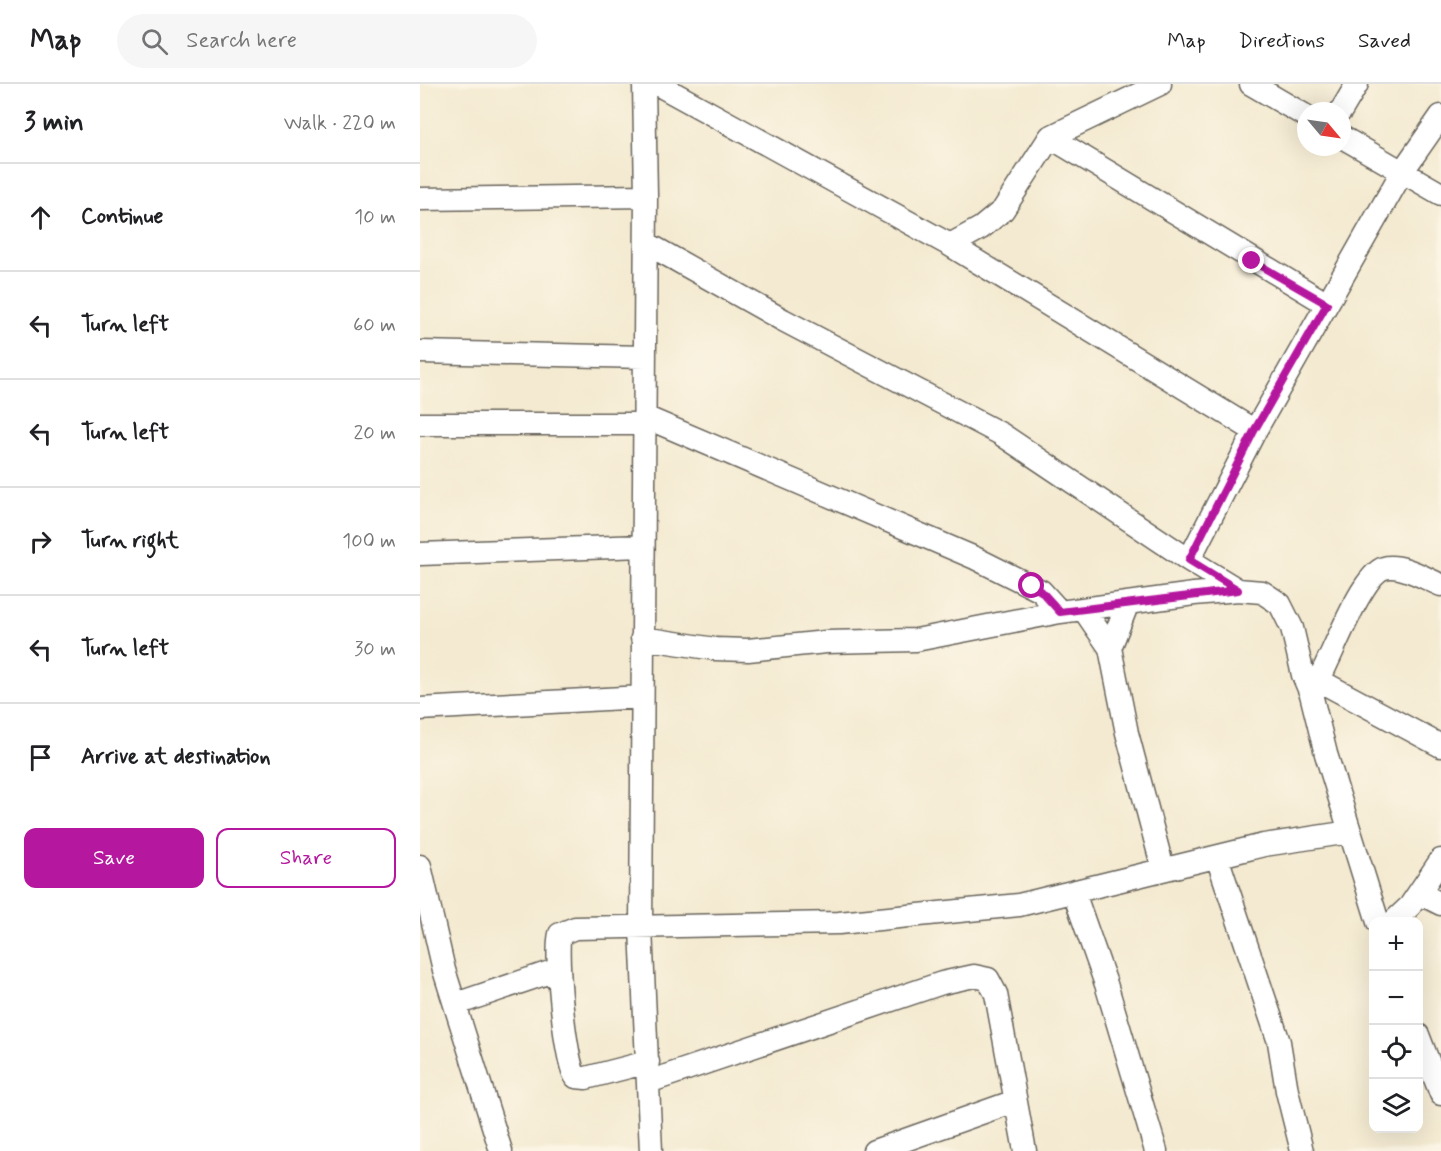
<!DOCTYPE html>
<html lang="en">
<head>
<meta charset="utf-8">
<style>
  :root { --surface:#fff; --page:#f6f6f6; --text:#202124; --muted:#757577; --line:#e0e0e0; --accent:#b5179e }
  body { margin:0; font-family:Mynerve,sans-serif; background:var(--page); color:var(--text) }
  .controls { position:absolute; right:18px; bottom:18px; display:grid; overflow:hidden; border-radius:12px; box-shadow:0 6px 24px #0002 }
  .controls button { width:54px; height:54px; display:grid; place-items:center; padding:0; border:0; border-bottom:2px solid var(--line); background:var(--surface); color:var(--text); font:30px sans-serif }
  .compass { position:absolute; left:877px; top:18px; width:54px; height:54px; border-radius:50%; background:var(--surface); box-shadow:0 6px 24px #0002; rotate:119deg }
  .stop { position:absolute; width:18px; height:18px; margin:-14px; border:4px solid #b5179e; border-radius:50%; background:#fff }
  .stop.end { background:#b5179e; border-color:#fff; box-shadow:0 2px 6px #0008 }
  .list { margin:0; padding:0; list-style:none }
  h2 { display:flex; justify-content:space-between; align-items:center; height:78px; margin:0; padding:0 24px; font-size:26px }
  h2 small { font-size:20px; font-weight:400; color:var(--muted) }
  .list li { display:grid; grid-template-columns:39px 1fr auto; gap:18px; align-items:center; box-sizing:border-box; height:108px; padding:0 24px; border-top:2px solid var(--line) }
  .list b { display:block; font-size:22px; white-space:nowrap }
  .list em { font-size:20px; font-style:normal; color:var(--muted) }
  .actions { display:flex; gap:12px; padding:18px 24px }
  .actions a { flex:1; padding:14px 0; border:2px solid var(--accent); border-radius:12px; text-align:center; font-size:21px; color:var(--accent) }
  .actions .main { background:var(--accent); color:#fff }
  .icon { flex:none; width:33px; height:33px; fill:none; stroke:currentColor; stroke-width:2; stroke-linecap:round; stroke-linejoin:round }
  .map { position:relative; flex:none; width:1021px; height:1067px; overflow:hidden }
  header { display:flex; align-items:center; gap:36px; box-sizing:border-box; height:84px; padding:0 30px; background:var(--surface); border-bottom:2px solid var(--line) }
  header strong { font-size:28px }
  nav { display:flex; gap:33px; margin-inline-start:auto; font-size:21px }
  .search { width:420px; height:54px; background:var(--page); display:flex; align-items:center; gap:15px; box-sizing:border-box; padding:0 21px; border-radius:33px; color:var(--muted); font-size:22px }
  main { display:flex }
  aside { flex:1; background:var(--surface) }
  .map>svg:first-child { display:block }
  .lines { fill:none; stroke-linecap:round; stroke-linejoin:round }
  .minor-casing { stroke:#68645b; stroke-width:25 }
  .minor { stroke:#fff; stroke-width:22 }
  .route { stroke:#b5179e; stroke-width:8 }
</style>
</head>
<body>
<header>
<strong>Map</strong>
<div class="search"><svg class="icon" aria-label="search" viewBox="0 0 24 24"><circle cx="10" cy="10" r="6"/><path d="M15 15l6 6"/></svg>Search here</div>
<nav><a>Map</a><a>Directions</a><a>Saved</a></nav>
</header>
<main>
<aside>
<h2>3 min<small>Walk · 220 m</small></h2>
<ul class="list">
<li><svg class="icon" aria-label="ahead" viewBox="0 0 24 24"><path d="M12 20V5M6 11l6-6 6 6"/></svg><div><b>Continue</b></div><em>10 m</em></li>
<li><svg class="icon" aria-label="left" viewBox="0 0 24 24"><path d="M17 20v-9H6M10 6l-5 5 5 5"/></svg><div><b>Turn left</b></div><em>60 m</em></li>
<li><svg class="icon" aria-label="left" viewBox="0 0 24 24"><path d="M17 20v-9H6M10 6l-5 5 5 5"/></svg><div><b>Turn left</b></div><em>20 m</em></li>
<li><svg class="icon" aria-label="right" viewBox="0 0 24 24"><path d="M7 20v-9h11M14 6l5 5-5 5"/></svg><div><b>Turn right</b></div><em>100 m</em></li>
<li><svg class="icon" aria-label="left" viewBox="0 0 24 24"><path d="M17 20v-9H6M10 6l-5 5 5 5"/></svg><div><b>Turn left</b></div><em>30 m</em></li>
<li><svg class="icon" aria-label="arrive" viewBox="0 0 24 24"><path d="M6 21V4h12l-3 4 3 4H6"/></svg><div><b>Arrive at destination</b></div></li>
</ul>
<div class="actions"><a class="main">Save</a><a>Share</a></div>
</aside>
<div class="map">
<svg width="1021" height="1067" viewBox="0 0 1021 1067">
  <rect width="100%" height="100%" fill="#fcf5e5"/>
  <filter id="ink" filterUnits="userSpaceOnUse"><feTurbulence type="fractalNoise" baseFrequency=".0167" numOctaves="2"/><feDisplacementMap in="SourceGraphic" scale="12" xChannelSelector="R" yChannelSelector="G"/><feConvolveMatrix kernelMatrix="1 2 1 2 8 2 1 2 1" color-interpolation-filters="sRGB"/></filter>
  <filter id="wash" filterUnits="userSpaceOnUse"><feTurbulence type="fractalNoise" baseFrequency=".008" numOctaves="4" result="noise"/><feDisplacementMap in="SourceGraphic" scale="24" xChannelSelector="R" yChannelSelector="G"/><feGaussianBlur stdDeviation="1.35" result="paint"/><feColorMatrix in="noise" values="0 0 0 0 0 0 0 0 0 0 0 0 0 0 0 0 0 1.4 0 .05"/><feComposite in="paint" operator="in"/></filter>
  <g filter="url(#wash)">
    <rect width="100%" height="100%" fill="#f4ead1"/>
  </g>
  <g filter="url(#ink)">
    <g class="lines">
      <defs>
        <path id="minor" d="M224,0L226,112L221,844L231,1067
          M237,0L530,161L835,347
          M831,0L886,32
          M921,27L937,0
          M630,53L907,220
          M922,53L1021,110
          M0,115L226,112
          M226,159L363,236L581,350L769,476L818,506
          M530,161L561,144L583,126L630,53L740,0
          M0,268L225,273
          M225,333L555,474L621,507L640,528
          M0,340H224
          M0,470L223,462
          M769,476L835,347L982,88L1021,32
          M664,526L690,564L707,649L743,785
          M222,554L295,565L328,566L406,558L496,556L640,528L774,510L818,506L842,508L860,520L872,544L883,591L891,610L906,670L958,838
          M690,564L708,519
          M900,597L1021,662
          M891,610C908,585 939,492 964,484C981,479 1006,495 1021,501
          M0,625L222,613
          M797,773L859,958L867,1007L882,1067
          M0,782L24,886L81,1067
          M654,809L686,900L736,1067
          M999,809L1021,820
          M973,838L990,822L1021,776
          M36,920L139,885
          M998,951L1021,1010
          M228,978L166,994L156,993C145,981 135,868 140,850L155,844L419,839L599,821L844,761L930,748
          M228,998L522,899L554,892L568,895L576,910L605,1067
          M454,1067L595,1017"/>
      </defs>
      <use href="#minor" class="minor-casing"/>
      <use href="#minor" class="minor"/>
    </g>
  </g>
  <g class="lines" filter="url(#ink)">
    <path class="route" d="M612,502L621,507L640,528L818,506L769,476L834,347L907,220L832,177"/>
  </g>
</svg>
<div class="controls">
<button>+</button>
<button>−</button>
<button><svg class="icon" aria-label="locate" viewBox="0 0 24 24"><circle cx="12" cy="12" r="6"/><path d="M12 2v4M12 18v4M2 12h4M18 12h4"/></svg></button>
<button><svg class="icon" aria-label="layers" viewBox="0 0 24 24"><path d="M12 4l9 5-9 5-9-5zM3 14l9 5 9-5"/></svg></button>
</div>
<svg class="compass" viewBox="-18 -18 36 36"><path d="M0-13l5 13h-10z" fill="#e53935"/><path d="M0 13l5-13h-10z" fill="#757577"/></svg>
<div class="stop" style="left:612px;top:502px"></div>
<div class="stop end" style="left:832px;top:177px"></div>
</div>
</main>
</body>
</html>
